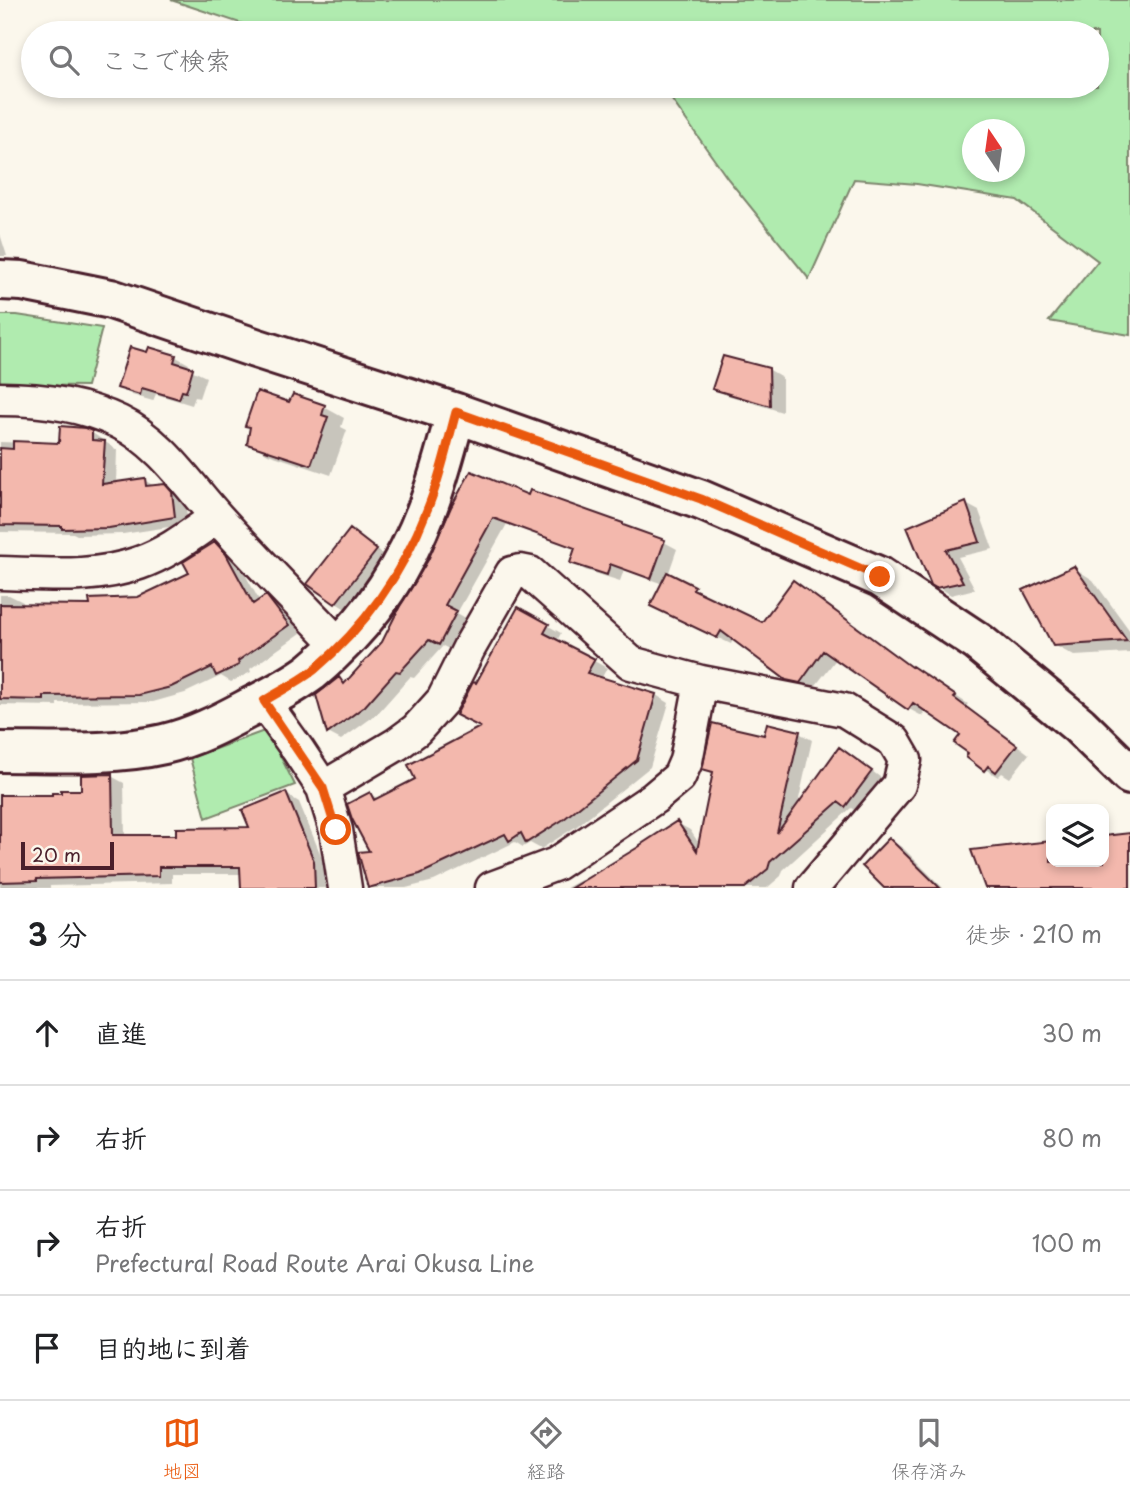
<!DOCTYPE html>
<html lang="ja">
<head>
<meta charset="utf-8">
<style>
  :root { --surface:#fff; --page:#f6f6f6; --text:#202124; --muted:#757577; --line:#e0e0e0; --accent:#ea580c }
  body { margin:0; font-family:"Playpen Sans","Klee One",sans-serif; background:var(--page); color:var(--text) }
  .controls { position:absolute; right:21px; bottom:21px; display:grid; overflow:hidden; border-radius:14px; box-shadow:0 4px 10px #0003 }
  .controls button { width:63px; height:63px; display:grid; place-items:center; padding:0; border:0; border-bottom:2px solid var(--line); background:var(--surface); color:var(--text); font:35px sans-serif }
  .compass { position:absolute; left:962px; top:119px; width:63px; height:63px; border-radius:50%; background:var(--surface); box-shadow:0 4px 10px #0003; rotate:347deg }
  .scale { position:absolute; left:21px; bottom:18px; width:93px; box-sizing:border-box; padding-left:7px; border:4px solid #4a1f2b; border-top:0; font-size:19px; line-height:24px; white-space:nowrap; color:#4a1f2b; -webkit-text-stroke:5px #fbf7ec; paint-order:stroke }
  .stop { position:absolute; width:21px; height:21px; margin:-16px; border:5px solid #ea580c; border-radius:50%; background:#fff }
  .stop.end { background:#ea580c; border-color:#fff; box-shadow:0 2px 7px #0008 }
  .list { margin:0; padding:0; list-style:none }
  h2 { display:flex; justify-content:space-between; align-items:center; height:91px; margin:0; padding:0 28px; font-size:30px }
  h2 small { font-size:23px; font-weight:400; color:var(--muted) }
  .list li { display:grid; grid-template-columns:46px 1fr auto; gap:21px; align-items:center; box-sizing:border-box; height:105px; padding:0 28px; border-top:2px solid var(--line) }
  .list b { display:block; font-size:26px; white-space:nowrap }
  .list p { margin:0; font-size:23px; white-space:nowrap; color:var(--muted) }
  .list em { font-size:23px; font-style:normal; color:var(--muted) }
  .icon { flex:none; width:38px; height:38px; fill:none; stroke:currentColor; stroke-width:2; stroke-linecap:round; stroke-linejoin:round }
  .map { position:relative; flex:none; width:1130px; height:888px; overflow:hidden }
  .search { position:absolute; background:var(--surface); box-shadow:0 4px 10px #0003; left:21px; right:21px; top:21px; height:77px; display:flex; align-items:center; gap:18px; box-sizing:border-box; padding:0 24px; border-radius:38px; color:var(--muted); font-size:26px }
  .sheet { height:511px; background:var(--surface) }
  nav { display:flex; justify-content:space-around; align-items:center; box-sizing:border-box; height:98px; border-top:2px solid var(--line); background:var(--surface); font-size:19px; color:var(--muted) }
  nav a { display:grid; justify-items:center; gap:4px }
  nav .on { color:var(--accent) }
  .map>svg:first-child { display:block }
  .green { fill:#b0ebaf; stroke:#7d856d; stroke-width:2; fill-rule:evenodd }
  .shadow { fill:#0003 }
  .building { fill:#f3b8ad; stroke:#4a1f2b; stroke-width:2 }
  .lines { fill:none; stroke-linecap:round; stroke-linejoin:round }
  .street-casing { stroke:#4a1f2b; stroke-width:37 }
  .secondary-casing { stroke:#4a1f2b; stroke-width:44 }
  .street { stroke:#fbf7ec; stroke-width:32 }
  .secondary { stroke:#fbf7ec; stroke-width:38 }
  .route { stroke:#ea580c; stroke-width:9 }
</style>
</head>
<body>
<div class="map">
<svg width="1130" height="888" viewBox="0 0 1130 888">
  <rect width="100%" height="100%" fill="#fbf7ec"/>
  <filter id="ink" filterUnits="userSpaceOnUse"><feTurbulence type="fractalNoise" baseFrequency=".0143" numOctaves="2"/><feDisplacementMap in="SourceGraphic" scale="14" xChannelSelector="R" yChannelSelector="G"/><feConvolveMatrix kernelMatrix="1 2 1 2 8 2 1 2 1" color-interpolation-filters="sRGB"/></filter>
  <g filter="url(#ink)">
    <path class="green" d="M171,0H1130V335L1049,321L1098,261L1017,200L917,184L854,179L809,279L728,179L662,86H1097V33H270ZM972,130H1014V172H972Z
      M0,315H17L102,328L87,386L0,385Z
      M267,730L295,785L206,818L190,758Z"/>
    <path class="shadow" d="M0,234L7,256H0Z
      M150,349L176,357L189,364L187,368L206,377L199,398L195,397L192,405L156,394L153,401L132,395L119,387L148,354Z
      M768,369L782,377V412L727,395L714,388Z
      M324,407L344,418L341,427L347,430L331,475L268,454L249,443Z
      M91,432L117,450L116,484L144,480L156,487L164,485L178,493L185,501L188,524L123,534L77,535L73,533L0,532V442L60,444Z
      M529,497L623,524L634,531L664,542L677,549L668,575L707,595L706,597L762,624L806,590L913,668L968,704L966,706L1029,754L1010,778L1002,773L998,777L985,769L971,753L963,734L926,710L922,716L909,709L837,658L813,689L801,687L787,678L734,638L731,644L666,613L663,584L624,570L620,581L585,570L572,562L576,549L507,524L457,613L469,620L453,651L443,646L414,678L410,677L377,714L341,740L328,733L318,696L339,679L347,684L384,643L430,560L453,508Z
      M966,504L979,511L993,549L958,557L975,589L951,595L933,584L909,528Z
      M350,531L363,539L389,559L349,611L336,603Z
      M215,544L228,552L239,563L260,602L266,597L279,605L301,633L250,669L251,672L231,682L221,676L185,693L153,702L57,703V706L0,705V595H9L23,602V606L92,607L139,598L192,574Z
      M1074,568L1093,580L1130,631V653L1074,656L1054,645Z
      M518,609L561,633L557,641L607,668L601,679L656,695L669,703L650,767L577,826L541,849L530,843L523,847L515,842L434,881L406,888H371L369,887L372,853L370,794L379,799L417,780L483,727L477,686Z
      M799,733L812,740L797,808L853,757L884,780L859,813L851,808L783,870L781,876L767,888H566L581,880L585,882L677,823L690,830L700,845L715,775L704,769L766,737Z
      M111,776L124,783L125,837H177L252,829L286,794L299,802L327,870L328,888H243L242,874H172V883L50,886V888H2L0,887V797L54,796L83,791Z
      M890,840L903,848L943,888H887Z"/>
    <path class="building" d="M130,347L147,352L149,347L176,355L174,362L193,368L186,392L182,391L179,399L142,388L140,395L117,388Z
      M723,356L769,368L770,406L712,389Z
      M257,391L289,402L293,394L325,405L322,415L328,417L311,465L247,444L250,427L245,426Z
      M60,426L85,428L92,431V440L105,441L102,484L145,478L146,486L165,484L172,492L175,517L109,528L62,529V526L0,525V448L13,449V441L59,443Z
      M471,471L528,495L530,490L623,523V525L665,540L651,579L610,564L607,575L570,563L575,548L493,518L445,605L457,611L439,645L429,640L400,672L396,671L365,706L327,734L316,695L339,677L344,684L382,642L400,606L428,560L451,507Z
      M966,502L980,542L946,550L963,582L936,588L931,585L907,527Z
      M350,529L377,550L335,604L307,584Z
      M215,542L226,554L253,604L266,595L289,625L238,661L239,665L216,676L212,667L171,687L139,695L44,696V700L0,699V604L90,605L89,599L138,597L189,573L183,562Z
      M1074,566L1127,641L1053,646L1023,590Z
      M667,572L695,586L693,589L762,622L793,580L911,667L912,666L956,696L954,698L1017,745L996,772L988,766L984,771L966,757L968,753L954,743L960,735L913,703L908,710L823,651L800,683L786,680L721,631L717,638L650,606Z
      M518,607L549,624L544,633L595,659L587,673L656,694L637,760L564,819L526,843L521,833L509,841L505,834L420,874L368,888L358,852L369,851L352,819L347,804L370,792L374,800L415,779L408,765L480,727L456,715L473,682L476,683Z
      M712,723L764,735L767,723L800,731L777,833L839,747L872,771L845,807L838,802L770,862L768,869L745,888H571L640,846V845L677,821L697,851L713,772L702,769Z
      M112,774L113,835H176V828L249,827L242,810L286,792L314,861L315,888H241L240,867H159V876L37,879V881L0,882V795H52V793H61V790H81V775Z
      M1130,833V888H985L971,850L1051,841V862H1104V836Z
      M889,838L940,888H884L862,866Z"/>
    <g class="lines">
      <defs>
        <path id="street" d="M0,399C41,399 82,404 119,422C161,442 188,485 218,518C258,562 299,603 340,646
          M0,573C46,574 95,579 139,563C168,553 192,534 217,517
          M263,701L298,750L323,788L336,830L345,888
          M323,788L397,744L416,730L443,700L469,648L512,573L520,571L530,573L631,663L701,682L844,710L894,741L905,760L899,785L812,888
          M492,888L556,864L654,798L679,777L686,761L701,682"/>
        <path id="secondary" d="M0,280L22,281L111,299L255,348L456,413L701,500L880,577L978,642L1079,725L1130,775
          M0,752C54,752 111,756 164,744C194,737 221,723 247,709C269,698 292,686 311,672C318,666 325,660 331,654C374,614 406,564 427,509C439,478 447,445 456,413"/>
      </defs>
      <use href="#street" class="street-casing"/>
      <use href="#secondary" class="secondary-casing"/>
      <use href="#street" class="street"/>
      <use href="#secondary" class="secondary"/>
    </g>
  </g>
  <g class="lines" filter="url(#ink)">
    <path class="route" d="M336,830L323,788L264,701C280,691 299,682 314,670C365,627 403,572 427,510C440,479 447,445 456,412L701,499L880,577"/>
  </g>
</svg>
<div class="controls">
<button><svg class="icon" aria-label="layers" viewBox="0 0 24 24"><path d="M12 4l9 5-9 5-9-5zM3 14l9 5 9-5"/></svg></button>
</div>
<svg class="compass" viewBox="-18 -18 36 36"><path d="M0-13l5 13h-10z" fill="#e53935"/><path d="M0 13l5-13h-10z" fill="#757577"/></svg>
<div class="scale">20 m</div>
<div class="stop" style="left:336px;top:830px"></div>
<div class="stop end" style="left:880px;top:577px"></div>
<div class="search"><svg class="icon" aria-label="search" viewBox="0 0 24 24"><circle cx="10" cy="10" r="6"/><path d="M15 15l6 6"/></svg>ここで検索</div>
</div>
<section class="sheet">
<h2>3 分<small>徒歩 · 210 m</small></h2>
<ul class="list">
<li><svg class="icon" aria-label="ahead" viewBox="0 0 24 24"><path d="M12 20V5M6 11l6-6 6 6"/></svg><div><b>直進</b></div><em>30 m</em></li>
<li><svg class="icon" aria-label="right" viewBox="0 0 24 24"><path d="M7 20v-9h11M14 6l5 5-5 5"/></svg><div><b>右折</b></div><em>80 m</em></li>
<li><svg class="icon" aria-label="right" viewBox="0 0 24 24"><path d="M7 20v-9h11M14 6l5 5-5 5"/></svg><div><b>右折</b><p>Prefectural Road Route Arai Okusa Line</p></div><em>100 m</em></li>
<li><svg class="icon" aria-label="arrive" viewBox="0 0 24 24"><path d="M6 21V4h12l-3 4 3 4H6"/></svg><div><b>目的地に到着</b></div></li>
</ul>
</section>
<nav>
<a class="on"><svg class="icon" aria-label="map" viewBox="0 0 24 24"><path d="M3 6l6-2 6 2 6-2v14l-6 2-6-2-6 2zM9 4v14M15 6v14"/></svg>地図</a>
<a><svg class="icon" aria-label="directions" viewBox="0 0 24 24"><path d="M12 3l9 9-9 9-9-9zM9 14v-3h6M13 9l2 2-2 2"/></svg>経路</a>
<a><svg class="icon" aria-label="saved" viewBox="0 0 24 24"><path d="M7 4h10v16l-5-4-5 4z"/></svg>保存済み</a>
</nav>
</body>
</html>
